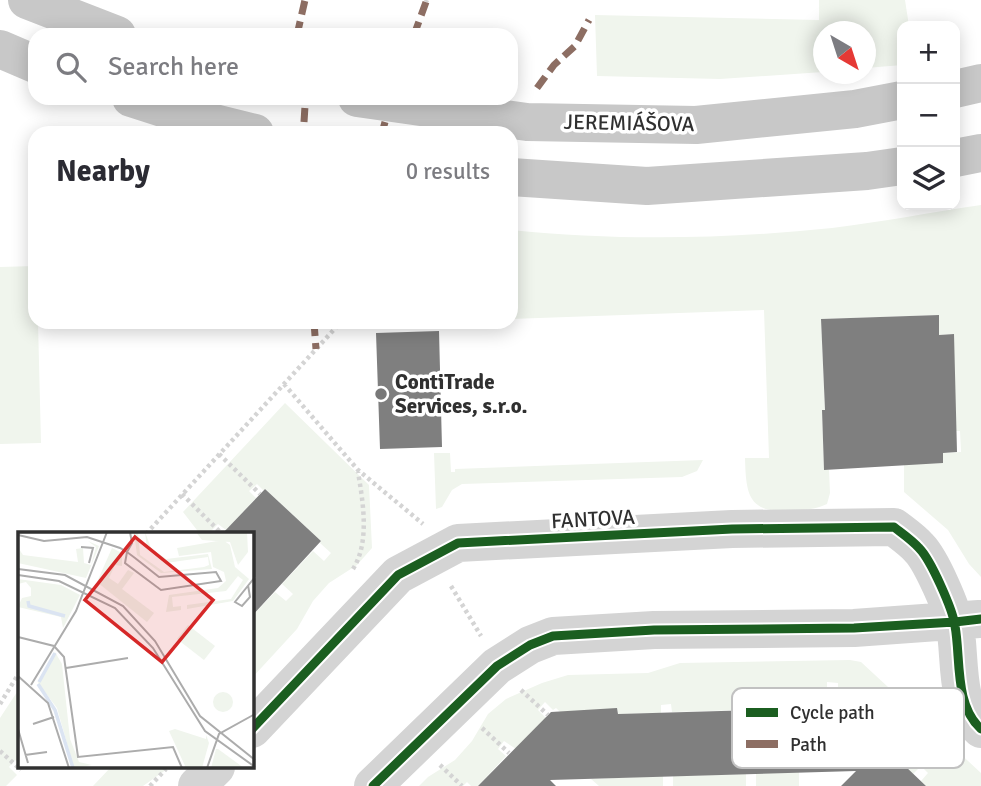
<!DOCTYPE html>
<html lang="en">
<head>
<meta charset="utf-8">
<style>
  :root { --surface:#fff; --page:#f7f7f7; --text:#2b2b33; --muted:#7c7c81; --line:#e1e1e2 }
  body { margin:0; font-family:Signika,sans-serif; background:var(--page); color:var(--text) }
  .controls { position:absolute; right:21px; top:21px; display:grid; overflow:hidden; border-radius:14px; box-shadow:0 4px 18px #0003 }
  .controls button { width:63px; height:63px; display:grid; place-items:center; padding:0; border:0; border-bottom:2px solid var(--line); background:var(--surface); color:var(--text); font:35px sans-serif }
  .compass { position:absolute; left:813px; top:21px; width:63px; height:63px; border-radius:50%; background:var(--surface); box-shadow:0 4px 18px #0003; rotate:141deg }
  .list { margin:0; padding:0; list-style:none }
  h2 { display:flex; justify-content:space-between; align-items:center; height:91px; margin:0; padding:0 28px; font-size:30px }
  h2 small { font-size:23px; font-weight:400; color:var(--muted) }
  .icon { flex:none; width:38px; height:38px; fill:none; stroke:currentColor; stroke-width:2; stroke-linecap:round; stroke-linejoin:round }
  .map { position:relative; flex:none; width:981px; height:786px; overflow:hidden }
  .search { position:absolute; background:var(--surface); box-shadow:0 4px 18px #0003; left:28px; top:28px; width:490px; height:77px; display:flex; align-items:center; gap:18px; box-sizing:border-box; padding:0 24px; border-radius:21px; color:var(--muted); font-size:26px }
  .panel { position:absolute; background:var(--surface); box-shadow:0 4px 18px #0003; left:28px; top:126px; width:490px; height:203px; border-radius:21px }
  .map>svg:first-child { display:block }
  .green { fill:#f0f5ed }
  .building { fill:#7f7f7f }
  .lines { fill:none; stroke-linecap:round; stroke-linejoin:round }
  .path { stroke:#d4d4d4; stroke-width:4.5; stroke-dasharray:3.5 3.5; stroke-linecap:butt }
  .minor { stroke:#d4d4d4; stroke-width:38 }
  .major { stroke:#c8c8c8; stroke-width:38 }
  .quiet { stroke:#8d6e63; stroke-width:7; stroke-dasharray:14 7; stroke-linecap:butt }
  .cycleway-casing { stroke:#fff; stroke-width:13 }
  .cycleway { stroke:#1b5e20; stroke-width:9 }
  .poi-dot { fill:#787878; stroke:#fff; stroke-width:2.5 }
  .labels { text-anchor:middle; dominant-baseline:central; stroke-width:7; stroke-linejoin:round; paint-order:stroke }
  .street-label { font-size:21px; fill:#303030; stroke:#fff }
  .poi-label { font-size:21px; font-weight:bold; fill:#303030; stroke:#fff; text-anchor:start }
  .inset-river { fill:none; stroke:#dbe4f2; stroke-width:3.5 }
  .inset-road { fill:none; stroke:#acacac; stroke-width:2 }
  .view { fill:#d62828; fill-opacity:0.15; stroke:#d62828; stroke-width:3.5 }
  .inset-edge { fill:none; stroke:#303030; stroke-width:3.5 }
  .key { fill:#fff; stroke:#c1c1c1; stroke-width:2 }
  .key-label { font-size:19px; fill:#303030 }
</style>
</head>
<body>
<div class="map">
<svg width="981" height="786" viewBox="0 0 981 786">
  <rect width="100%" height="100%" fill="#fff"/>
  <path class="green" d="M819,0H905L909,26H902V65L866,68V32H824L823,72L720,79L597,76L595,15L819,20Z
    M981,205V577L969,564L948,530L904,492V464L943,463V453L961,452L960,431H942L953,334L939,335L938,315L821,319L825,410H822L824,469L829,470L830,493L827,504C814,510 803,510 789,511C748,513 746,494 745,458H769L764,310L511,319V230C617,241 726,239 832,228C882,222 932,212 981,205Z
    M35,266V322H38L41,443L0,444V267Z
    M285,403L369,485L372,548L357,565L329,583L313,601L297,629L252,678V638L255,634L252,631V616L275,592L286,601L293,594L282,584L313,551L324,561L331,553L320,543L321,541L265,489L263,490L257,484L249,491L256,498L226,530L218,524L211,531L214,534H200L183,512Z
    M434,453H450L451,472H455V469L703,460L697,471L682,477L462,484L452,490L442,507L436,509Z
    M850,660L861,662L981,773V786H926L921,781L928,773L921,766L913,774L882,744L885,740L864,720L844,729L843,697H838V683L827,682V697L786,699V709L755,710L754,703H744V710L672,712L671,704L661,705V713L618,714L617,709L580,731L556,708L553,710L545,702L538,710L546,718L516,749L504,741L498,749L506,756L478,786H471L467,782L463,786H419L428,777L455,760L472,741L488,714L506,699L542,683L568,675L648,673L680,663Z
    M19,689V763L15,760L9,767L17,775L6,786H0V718Z
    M111,767H170L143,786H93Z
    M799,772V786H756V773Z
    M746,774V786H673V776Z
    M663,776V786H599L591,779Z"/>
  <path class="building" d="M939,315V335L954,334L957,452L943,453V463L824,470L822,410H825L821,319Z
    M439,331L442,447L380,449L376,333Z
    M265,489L321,541L252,616V534H222Z
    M839,697L885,741L882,744L926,786H841L856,771L550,780L556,786H478L551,712L617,708L618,714L786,709L785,699Z"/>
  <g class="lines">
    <path class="path" d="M426,2L427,0
      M284,384L358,470L423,524
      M219,454L260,494
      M182,494L222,534
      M146,534L341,322
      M353,569C370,542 363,502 358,472
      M451,586L481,636
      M521,690L548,715
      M0,704L19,673
      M482,728L509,753
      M0,751L21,770
      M440,765L462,786
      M150,786L166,769"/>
    <path class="minor" d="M252,729L398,575L458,543L732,529L894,527C903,534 912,540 919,548C931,560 953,610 955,626C961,658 954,705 981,729
      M197,786L216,767
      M373,786L497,666L530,645L553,636L654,630L854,628L979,619"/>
    <path class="major" d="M27,0L117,35
      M0,49L35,64
      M955,89L981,83
      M131,98L190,117L255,133
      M357,98L527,122L696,125L855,109L902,100
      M955,158L981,153
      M511,177L647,186L867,171L902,166"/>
    <path class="quiet" d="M297,35L305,0
      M414,35L426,2
      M537,88L554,65L575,46L589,20
      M304,122L305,106
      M382,133L385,122
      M314,322L316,349"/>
    <defs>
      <path id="cycleway" d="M252,729L398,575L458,543L732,529L894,527C903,534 912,540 919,548C931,560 953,610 955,626C961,658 954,705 981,729
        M373,786L497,666L530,645L553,636L654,630L854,628L955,622L981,619"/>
    </defs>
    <use href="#cycleway" class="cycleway-casing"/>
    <use href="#cycleway" class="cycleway"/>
  </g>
  <circle class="poi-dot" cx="381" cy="394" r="7"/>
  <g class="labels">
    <g class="street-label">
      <text transform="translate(629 123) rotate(1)">JEREMIÁŠOVA</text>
      <text transform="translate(593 519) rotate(-3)">FANTOVA</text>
    </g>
    <g class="poi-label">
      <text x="395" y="382">ContiTrade<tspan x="395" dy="24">Services, s.r.o.</tspan></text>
    </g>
  </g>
  <g transform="translate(18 532)">
    <rect width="236" height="236" fill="#fff"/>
    <path d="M116,0H120L122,23L146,40L186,35L191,33L190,25L148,31L129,17L127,0L133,16L148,27L190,22L194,37L143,41L119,23ZM178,0H229L230,20L220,33L212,10L184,8ZM205,8L212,13L217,35L231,47L215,69L169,77V73L213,67L225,48L220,44L208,59L154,65L155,75L163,74V78L148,80L151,63L200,56L208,49L206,40L195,35L193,20L161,24L159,16ZM70,9L81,14L68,46L0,31L1,17L5,23L60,30L58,17L65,16L66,31L73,33L78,15ZM94,16L104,21V34L97,33L91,46L100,52L110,38L116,41L104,57L136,81L129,90L79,50ZM0,47L43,53L62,63L45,96L43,85L0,75L4,66L13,64V56L8,50L0,52ZM170,93L197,114L186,128L159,107ZM37,120L44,132L52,207L61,230L74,233L56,236L39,176L20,151ZM195 170a10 10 0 1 1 20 0a10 10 0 1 1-20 0ZM157,197L188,207V203L191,211L184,236H168L151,199ZM198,217H200L226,236H193Z" fill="#f0f5ed"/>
    <path class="inset-river" d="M10,69L11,74L47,84M21,150L37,121M20,152L37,178L55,236"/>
    <path class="inset-road" d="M0,3L26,9L69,5L102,16L109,20L117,26L141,45L198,40L203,49L143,58L107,31L109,20L114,11L112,0M63,15L75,16L71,31M0,37L47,43L105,74L137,109L182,184L237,228M0,43L41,49L97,76L135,116L187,199L237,235M230,53L232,65L224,74L217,70L237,45M0,105L36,114L46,125L60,225L155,215L164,236M48,136L110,126M0,144L30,171L51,236M13,153L58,79L89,0M15,192L36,185M0,197L10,231M7,223L29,220M189,236L201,202L237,182"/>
    <path class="view" d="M117,5L195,68L144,130L67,68Z"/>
    <rect width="236" height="236" class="inset-edge"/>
  </g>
  <rect x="732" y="688" width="232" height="80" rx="10" class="key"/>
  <rect x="746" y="708" width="32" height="9" fill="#1b5e20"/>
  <rect x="746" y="740" width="32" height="8" fill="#8d6e63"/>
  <g class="key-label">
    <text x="790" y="719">Cycle path</text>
    <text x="790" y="751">Path</text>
  </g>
</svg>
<div class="controls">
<button>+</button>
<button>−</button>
<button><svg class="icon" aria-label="layers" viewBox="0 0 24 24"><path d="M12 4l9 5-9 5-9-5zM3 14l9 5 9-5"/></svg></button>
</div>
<svg class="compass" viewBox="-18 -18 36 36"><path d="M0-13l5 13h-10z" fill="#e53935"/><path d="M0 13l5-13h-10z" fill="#7c7c81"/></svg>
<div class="search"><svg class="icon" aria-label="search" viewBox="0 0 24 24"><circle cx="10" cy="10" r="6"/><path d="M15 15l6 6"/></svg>Search here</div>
<section class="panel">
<h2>Nearby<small>0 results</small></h2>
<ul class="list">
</ul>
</section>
</div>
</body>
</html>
